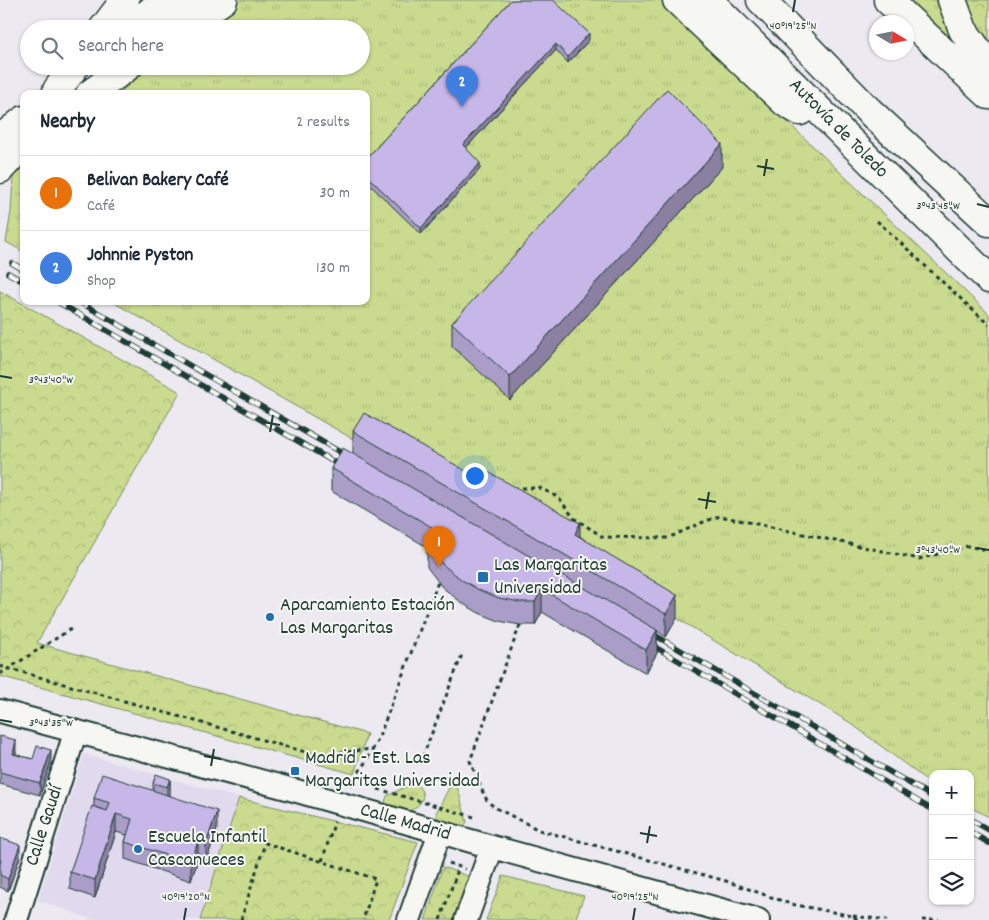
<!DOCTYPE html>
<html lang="en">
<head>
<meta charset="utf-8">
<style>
  :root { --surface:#fff; --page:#f6f6f7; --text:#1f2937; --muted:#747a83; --line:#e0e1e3; --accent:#1f6fb2 }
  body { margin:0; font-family:Dekko,sans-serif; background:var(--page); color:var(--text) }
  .controls { position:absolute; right:15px; bottom:15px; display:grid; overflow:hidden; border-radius:10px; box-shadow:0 1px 4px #0004 }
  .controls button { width:45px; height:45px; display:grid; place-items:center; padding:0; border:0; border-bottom:1px solid var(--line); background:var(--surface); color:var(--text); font:25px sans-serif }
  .compass { position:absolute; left:869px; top:15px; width:45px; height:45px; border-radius:50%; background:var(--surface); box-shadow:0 1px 4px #0004; rotate:100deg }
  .you { position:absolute; left:474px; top:475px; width:18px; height:18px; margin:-12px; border:4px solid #fff; border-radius:50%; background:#1a73e8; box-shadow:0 0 0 8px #1a73e833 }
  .badge { display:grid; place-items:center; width:32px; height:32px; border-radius:50%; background:var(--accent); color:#fff; font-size:16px; font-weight:700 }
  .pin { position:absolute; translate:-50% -41px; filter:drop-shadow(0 1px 2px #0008) }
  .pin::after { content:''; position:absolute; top:26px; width:18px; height:15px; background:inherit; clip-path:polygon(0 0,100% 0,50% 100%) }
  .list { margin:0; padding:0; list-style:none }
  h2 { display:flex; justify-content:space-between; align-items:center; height:65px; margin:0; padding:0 20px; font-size:21px }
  h2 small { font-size:16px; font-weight:400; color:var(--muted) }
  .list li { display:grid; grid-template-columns:32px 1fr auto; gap:15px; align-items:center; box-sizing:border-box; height:75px; padding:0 20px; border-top:1px solid var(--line) }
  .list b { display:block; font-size:19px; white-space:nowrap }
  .list p { margin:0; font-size:16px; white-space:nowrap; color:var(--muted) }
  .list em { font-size:16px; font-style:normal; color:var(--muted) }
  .icon { flex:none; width:28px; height:28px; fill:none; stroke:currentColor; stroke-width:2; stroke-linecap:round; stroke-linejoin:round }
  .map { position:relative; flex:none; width:989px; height:920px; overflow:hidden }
  .search { position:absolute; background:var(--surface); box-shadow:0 1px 4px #0004; left:20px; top:20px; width:350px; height:55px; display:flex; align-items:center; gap:12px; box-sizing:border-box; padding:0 18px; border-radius:28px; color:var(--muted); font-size:19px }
  .panel { position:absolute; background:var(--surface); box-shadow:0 1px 4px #0004; left:20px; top:90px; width:350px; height:215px; border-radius:10px }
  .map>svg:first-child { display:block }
  .built { fill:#e1daee }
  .grass { fill:url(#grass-tufts); stroke:#748c62 }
  .forest { fill:url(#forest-crowns); stroke:#748c62 }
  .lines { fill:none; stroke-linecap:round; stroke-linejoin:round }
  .street-casing { stroke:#1f3d34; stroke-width:26 }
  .secondary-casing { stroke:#1f3d34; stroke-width:31 }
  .highway-casing { stroke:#1f3d34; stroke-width:31 }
  .path { stroke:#1f3d34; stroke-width:3; stroke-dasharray:4 4; stroke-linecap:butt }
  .street { stroke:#f6f6f2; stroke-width:22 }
  .secondary { stroke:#f6f6f2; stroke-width:28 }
  .highway { stroke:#f6f6f2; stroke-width:28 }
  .rail-casing { stroke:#1f3d34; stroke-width:5.5 }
  .rail { stroke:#f6f6f2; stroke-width:4; stroke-dasharray:11; stroke-linecap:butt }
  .wall { fill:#aa9dc8; stroke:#1f3d34 }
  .shaded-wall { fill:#8b80a2; stroke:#1f3d34 }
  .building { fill:#c6b7e8; stroke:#1f3d34 }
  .ticks { fill:none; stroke:#1f3d34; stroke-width:2 }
  .poi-dot { fill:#1f6fb2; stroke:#f6f6f2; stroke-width:2 }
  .labels { text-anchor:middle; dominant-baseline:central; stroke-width:4; stroke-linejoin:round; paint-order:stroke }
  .street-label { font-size:20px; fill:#1f3d34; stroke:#f6f6f2 }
  .poi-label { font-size:20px; fill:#1f3d34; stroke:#f6f6f2; text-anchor:start }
  .ticks-label { font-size:12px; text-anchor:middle; fill:#1f3d34; stroke:#f6f6f2; stroke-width:4; stroke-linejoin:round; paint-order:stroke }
</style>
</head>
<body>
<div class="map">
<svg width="989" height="920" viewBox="0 0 989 920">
  <defs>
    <pattern id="grass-tufts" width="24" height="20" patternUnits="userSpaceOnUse" patternTransform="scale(1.25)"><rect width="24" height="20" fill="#cadb8f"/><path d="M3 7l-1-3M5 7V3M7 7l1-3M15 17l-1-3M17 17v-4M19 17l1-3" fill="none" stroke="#adbd7c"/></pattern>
    <pattern id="forest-crowns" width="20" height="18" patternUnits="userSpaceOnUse" patternTransform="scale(1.25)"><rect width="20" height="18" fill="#cadb8f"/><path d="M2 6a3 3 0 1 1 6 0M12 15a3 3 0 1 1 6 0" fill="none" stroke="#adbd7c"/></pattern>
  </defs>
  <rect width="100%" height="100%" fill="#ece9f0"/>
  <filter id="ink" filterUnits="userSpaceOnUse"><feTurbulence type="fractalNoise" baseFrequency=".02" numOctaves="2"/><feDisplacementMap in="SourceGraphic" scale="10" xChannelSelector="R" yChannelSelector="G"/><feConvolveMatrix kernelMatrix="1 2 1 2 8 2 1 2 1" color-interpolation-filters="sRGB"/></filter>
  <g filter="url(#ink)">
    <path class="built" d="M84,754L239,798L200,920H93L38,900Z"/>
    <path class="grass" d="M225,0H663L692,31L989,314V817L970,807V774H933V785L849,722L575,557L360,443L111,301H366V94H118L152,66H361V29H193Z
      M909,0H946L958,50Z
      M24,168V252L6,242L11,212L13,176Z
      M453,783L457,786L467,822L465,825L462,826L438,819L436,813L450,786Z
      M417,785C428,795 422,805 410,811L389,806L385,802L387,796L407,786Z"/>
    <path class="forest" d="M965,0H989V52L981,42Z
      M0,291L180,392L37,643L367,734L354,774L0,676Z
      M239,798L418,842L389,920H200Z
      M443,867L470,877L454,920H425Z
      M503,876L584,896L575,920H486Z"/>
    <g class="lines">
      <defs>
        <path id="street" d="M0,711L290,789L492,847L758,920
          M16,920L75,733
          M409,920L440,832
          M466,920L492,847"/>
        <path id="secondary" d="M130,29L164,0
          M162,29L197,0
          M0,139L24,120
          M0,169L24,143"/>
        <path id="highway" d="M677,0L786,103L800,111
          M708,0L989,279
          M761,0L868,110L989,222
          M888,0L989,95
          M952,0L963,30L989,66
          M103,29L125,0
          M181,29L223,0
          M57,90L75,66
          M90,94L128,66"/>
      </defs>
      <use href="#street" class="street-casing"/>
      <use href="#secondary" class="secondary-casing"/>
      <use href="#highway" class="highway-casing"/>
      <path class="path" d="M877,221L989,325
        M514,488H540L558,497L574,518L603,537L668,538L701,523L720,516L919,559L968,546L989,551
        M520,625L470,761L484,795L488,802L496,808L539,830L726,881L791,904L853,916L857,920
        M0,666L316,755L373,749L379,737L438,582
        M0,674L74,627
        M420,764L463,652
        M351,786L373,749
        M378,789L474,817
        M322,861L335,821
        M449,863L465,869
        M853,916L887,920
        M241,920L265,843L376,879L363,920
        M440,920L459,867
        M922,920H939"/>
      <use href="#street" class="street"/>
      <use href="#secondary" class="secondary"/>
      <use href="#highway" class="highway"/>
      <defs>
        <path id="rail" d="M12,263L24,270
          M8,273L24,282
          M56,301L346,469
          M78,301L352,459
          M646,630L933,797
          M645,641L933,810
          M970,819L989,830
          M970,832L989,843"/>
      </defs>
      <use href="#rail" class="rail-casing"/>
      <use href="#rail" class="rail"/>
    </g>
    <path class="wall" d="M511,0L589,40L568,63L556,50L466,148L480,169L421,234L366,181V159Z
      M722,167L510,400L452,346V323Z
      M353,431L580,536L677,618L666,637L657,631V653L646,673L542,612L535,625H520L499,621L479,613L462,603L442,587L427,567V547L331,491V468L353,454Z
      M0,736L16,752V755L33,759L51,762L40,795L0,784Z
      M170,779V796L217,829L206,862L198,859L191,881L125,859V842L127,835L116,832L95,898L70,889V872L94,807V798L153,790V783Z
      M0,838L20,857L8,891L0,887Z"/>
    <path class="shaded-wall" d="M589,33V40L568,63V57Z
      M556,44V50L463,151V145Z
      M722,144V167L510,400V377Z
      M480,163V169L421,234V228Z
      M580,523V547L575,534Z
      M542,589V612L535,625V602Z
      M677,595V618L666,637V614Z
      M657,630V653L646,673V650Z
      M16,740V752L13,766V754Z
      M51,750V762L40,795V783Z
      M170,779V796L167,805V787Z
      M217,811V829L206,862V844Z
      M116,814V832L95,898V880Z
      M198,841V859L191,881V863Z
      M20,845V857L8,891V879Z"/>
    <path class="building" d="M511,0H553L589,33L568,57L556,44L463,145L480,163L421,228L366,175V159Z
      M667,89L722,144L510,377L452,323Z
      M364,413L468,472L474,464L580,523L575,534L677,595L666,614L353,431Z
      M343,448L657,630L646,650L542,589L535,602H520L499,598L479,590L462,580L442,564L427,544L435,529L331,468Z
      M0,736L16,740L13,754L33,759L37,746L51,750L40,783L0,772Z
      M102,774L217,811L206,844L198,841L191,863L125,842L132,819L116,814L95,880L70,872L92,806L107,811L110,803L94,798Z
      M156,774L170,779L167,787L153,783Z
      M0,838L20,845L8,879L0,875V864L1,860H0Z"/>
  </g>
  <path class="ticks" d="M793,12L795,0M757,166L774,169M764,176L767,159M977,204L989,207M0,376L12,378M263,422L280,425M270,432L273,415M698,499L716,502M706,509L709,492M977,548L989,550M0,720L12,722M204,756L221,759M211,766L214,749M640,833L657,836M647,843L650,826M184,920L186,908M633,920L635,908"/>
  <g class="poi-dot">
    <rect x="477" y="571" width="12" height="12" rx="2.5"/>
    <circle cx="270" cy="617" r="5"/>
    <rect x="290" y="766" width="10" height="10" rx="2.5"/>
    <circle cx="138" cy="849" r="5"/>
  </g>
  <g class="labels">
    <g class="street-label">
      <text transform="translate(838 129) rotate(45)">Autovía de Toledo</text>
      <text transform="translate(405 823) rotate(16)">Calle Madrid</text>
      <text transform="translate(45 826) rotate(-72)">Calle Gaudí</text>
    </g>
    <g class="poi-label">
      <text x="494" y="566">Las Margaritas<tspan x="494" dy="23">Universidad</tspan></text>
      <text x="280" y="606">Aparcamiento Estación<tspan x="280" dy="23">Las Margaritas</tspan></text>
      <text x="305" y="759">Madrid - Est. Las<tspan x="305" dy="23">Margaritas Universidad</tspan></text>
      <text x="148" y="838">Escuela Infantil<tspan x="148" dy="23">Cascanueces</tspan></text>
    </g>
  </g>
  <g class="ticks-label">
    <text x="793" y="29">40°19'25"N</text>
    <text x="938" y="209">3°43'45"W</text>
    <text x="51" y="383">3°43'40"W</text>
    <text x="938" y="553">3°43'40"W</text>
    <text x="51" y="726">3°43'35"W</text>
    <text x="186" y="900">40°19'20"N</text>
    <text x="635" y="900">40°19'25"N</text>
  </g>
</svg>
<div class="controls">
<button>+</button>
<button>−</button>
<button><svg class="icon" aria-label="layers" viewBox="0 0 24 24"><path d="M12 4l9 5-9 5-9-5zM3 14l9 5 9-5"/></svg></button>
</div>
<svg class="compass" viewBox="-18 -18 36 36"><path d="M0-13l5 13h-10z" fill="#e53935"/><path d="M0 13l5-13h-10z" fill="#747a83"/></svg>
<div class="you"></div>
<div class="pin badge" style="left:439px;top:567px;background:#e8710a">1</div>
<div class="pin badge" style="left:462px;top:107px;background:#3f7fe0">2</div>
<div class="search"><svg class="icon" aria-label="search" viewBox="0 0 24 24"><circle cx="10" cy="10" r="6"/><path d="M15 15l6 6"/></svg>Search here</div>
<section class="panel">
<h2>Nearby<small>2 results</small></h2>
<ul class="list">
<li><span class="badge" style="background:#e8710a">1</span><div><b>Belivan Bakery Café</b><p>Café</p></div><em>30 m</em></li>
<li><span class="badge" style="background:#3f7fe0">2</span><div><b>Johnnie Pyston</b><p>Shop</p></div><em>130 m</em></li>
</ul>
</section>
</div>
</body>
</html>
